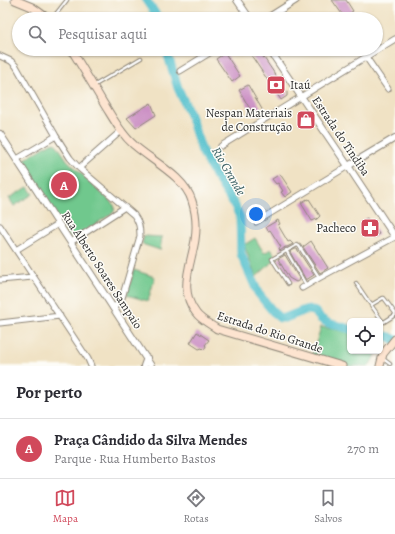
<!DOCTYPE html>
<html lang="pt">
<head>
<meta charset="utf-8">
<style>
  :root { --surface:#fff; --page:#f2f2f3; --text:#2b2b33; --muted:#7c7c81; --line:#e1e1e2; --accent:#d1495b }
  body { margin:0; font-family:Alegreya,serif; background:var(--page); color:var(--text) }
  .controls { position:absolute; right:12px; bottom:12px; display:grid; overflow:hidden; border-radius:6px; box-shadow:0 1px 3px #0004 }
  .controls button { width:36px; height:36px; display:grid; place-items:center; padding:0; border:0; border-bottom:1px solid var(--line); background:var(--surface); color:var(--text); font:20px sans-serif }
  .you { position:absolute; left:256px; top:214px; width:14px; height:14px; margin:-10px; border:3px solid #fff; border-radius:50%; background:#1a73e8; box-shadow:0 0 0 6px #1a73e833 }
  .badge { display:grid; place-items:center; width:26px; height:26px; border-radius:50%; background:var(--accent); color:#fff; font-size:13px; font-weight:700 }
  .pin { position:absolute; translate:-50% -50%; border:2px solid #fff; box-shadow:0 1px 4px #0006 }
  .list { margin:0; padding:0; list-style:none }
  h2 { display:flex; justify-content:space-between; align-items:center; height:52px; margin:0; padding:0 16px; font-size:17px }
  h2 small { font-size:13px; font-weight:400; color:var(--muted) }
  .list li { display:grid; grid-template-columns:26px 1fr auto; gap:12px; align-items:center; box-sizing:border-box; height:60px; padding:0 16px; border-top:1px solid var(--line) }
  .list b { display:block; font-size:15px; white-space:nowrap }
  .list p { margin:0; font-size:13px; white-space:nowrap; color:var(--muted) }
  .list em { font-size:13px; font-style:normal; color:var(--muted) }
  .icon { flex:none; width:22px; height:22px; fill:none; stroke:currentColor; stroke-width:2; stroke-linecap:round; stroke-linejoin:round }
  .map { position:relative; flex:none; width:395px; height:366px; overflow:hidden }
  .search { position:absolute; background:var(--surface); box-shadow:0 1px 3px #0004; left:12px; right:12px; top:12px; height:44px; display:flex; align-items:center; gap:10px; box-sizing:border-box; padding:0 14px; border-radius:22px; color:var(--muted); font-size:15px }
  .sheet { height:112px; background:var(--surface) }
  nav { display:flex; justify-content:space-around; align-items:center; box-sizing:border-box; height:56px; border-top:1px solid var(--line); background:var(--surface); font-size:11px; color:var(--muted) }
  nav a { display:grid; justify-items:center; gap:2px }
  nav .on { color:var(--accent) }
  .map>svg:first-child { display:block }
  .green { fill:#70c88d; stroke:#4e7a5c }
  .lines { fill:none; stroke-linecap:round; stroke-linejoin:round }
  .river { stroke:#53c0cc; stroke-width:9 }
  .building { fill:#cc91c5 }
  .service-casing { stroke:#8e8678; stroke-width:4.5 }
  .minor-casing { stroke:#8e8678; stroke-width:7 }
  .tertiary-casing { stroke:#8e8678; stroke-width:8 }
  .secondary-casing { stroke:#8e8678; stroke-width:9 }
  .service { stroke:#fff; stroke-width:2.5 }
  .minor { stroke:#fff; stroke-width:5 }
  .tertiary { stroke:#fff; stroke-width:6 }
  .secondary { stroke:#fde4d0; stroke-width:7 }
  .labels { text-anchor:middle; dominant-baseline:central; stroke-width:3; stroke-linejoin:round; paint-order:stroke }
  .poi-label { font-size:12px; fill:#2b2b2b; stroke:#fdfcf7; text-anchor:end }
  .street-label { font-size:12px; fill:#2b2b2b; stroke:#fdfcf7 }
  .water-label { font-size:13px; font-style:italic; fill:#395f63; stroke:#fdfcf7 }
</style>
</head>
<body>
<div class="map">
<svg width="395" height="366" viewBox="0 0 395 366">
  <rect width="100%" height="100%" fill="#fdfcf7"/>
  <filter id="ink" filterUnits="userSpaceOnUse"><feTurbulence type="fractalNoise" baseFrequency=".025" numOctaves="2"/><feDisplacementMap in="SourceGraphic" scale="8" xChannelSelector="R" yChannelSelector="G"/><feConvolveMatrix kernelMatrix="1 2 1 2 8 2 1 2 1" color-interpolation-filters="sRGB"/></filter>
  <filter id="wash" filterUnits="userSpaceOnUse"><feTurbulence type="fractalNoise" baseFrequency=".012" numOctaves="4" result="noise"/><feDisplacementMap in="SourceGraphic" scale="16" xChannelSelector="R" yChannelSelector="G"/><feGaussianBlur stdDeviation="0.9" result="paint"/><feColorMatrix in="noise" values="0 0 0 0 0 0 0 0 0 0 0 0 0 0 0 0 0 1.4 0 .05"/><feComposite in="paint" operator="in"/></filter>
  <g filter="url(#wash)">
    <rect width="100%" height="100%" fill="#f0e2c4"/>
    <path class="green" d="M51,143H54L57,145L67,160L114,205C115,208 115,210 113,213L75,237H69L23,165L22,162L24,160Z
      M28,187L33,194L14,206L9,198Z
      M144,236L162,237L160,250L142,244Z
      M255,238L264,253L271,249L277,258L256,277L244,245Z
      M134,270L155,277L148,301L127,295Z
      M321,327L350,332V351H378L369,366H350L312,355Z"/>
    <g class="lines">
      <path class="river" d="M146,0L159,19
        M166,49L178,88L190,115L201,149L209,165L235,206L240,217L241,254L258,293L275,314L280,318H285L305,310H310L315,312L321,319L328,323L350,329
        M380,335L390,337L395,340"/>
    </g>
    <g id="blocks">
      <path class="building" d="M332,0H346L353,11L344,17Z
        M247,49H258L287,92V96L281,100Z
        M225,53L240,76L232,82L216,59Z
        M248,85L263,111L254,116L239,90Z
        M151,103L156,115L136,128L127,118Z
        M280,174L292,192L285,197L281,192L283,191L278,183L276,184L272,179Z
        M307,199V200L309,199L320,216L317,219L312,221L301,203Z
        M367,218L379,234L373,238L362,221Z
        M278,220L280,224L278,225L288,242L290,241L293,244L287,247H285L280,251L279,248L281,247L270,230L268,231L266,227Z
        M311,241L328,268L320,273L303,247Z
        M295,249H297L314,275L306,280L290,252Z
        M285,255L300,280L296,282L289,278L278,259Z
        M197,332L209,340L205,345L206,346L204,350L202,348L199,349L190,343Z"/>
    </g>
  </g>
  <g filter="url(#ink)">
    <use href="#blocks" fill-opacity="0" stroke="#8e8678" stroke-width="1"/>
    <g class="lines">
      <defs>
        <path id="service" d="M52,19L67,0
          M95,85L141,58
          M286,250L306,285
          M356,283L371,305
          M288,284L272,259L297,245L299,246L319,277
          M395,313L384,298H383L371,305L383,322H384L395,315
          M382,358L390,364"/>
        <path id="minor" d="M0,56L11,61L16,66L56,136L70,158L79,168L134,215C139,222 140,227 140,236L122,298L120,302L113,308
          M366,57L388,89
          M180,71L216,49
          M221,146L395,39
          M17,159L56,136
          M79,168L121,131
          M256,222L348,166
          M0,226L88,359L91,366
          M71,242L125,207
          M16,250L58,224
          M0,280L33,277
          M302,288L319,278L395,237
          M0,323L60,316"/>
        <path id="tertiary" d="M237,0L250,19
          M266,19L296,0
          M269,49L348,166L395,237
          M0,134L151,366
          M348,166L395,138
          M144,366L147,358"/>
        <path id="secondary" d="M15,0L32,7L49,19
          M71,49C82,67 93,85 104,104C113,118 121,134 134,145C152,161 185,177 192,201C196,213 197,227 195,240C191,265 178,290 196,313C201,320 210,324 217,329L342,366
          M380,366L383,354L395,339"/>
      </defs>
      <use href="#service" class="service-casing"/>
      <use href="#minor" class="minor-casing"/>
      <use href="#tertiary" class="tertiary-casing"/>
      <use href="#secondary" class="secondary-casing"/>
      <use href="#service" class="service"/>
      <use href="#minor" class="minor"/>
      <use href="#tertiary" class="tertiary"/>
      <use href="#secondary" class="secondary"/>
    </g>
  </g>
  <defs>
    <symbol id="bank-square" viewBox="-11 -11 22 22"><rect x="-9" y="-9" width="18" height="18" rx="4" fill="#d1495b" stroke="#fdfcf7"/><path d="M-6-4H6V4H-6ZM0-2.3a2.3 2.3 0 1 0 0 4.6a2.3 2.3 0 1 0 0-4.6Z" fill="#fff"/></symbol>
    <symbol id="shop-square" viewBox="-11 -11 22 22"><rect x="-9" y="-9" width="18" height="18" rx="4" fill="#d1495b" stroke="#fdfcf7"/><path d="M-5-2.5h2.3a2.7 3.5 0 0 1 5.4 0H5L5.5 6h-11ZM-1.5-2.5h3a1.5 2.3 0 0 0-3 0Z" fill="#fff"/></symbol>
    <symbol id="pharmacy-square" viewBox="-11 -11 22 22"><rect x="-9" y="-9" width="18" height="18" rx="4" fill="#d1495b" stroke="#fdfcf7"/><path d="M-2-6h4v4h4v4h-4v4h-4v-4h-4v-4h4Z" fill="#fff"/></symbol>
  </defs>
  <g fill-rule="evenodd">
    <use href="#bank-square" x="265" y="74" width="22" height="22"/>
    <use href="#shop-square" x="295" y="109" width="22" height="22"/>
    <use href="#pharmacy-square" x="359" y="217" width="22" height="22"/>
  </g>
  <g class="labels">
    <g class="poi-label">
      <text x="290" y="85" text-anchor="start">Itaú</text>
      <text x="292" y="113">Nespan Materiais<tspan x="292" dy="14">de Construção</tspan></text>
      <text x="356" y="228">Pacheco</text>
    </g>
    <g class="street-label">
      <text transform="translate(341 136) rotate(56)">Estrada do Tindiba</text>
      <text transform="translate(102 270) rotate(57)">Rua Alberto Soares Sampaio</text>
      <text transform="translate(270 332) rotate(18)">Estrada do Rio Grande</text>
    </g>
    <g class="water-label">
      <text transform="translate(229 171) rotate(60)">Rio Grande</text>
    </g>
  </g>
</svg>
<div class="controls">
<button><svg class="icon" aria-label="locate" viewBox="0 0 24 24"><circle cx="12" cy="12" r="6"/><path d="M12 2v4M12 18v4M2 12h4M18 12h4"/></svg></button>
</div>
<div class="you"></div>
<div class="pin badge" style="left:64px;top:185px">A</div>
<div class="search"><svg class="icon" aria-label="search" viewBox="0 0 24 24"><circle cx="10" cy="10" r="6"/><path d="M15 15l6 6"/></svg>Pesquisar aqui</div>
</div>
<section class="sheet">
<h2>Por perto<small></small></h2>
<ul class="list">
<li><span class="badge">A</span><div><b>Praça Cândido da Silva Mendes</b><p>Parque · Rua Humberto Bastos</p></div><em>270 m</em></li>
</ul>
</section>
<nav>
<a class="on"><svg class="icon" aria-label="map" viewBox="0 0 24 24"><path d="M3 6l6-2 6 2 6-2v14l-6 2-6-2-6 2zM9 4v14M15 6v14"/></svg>Mapa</a>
<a><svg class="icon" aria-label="directions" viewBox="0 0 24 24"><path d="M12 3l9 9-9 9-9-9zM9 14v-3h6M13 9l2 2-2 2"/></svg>Rotas</a>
<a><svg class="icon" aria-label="saved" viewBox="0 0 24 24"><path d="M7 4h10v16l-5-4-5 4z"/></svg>Salvos</a>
</nav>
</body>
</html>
